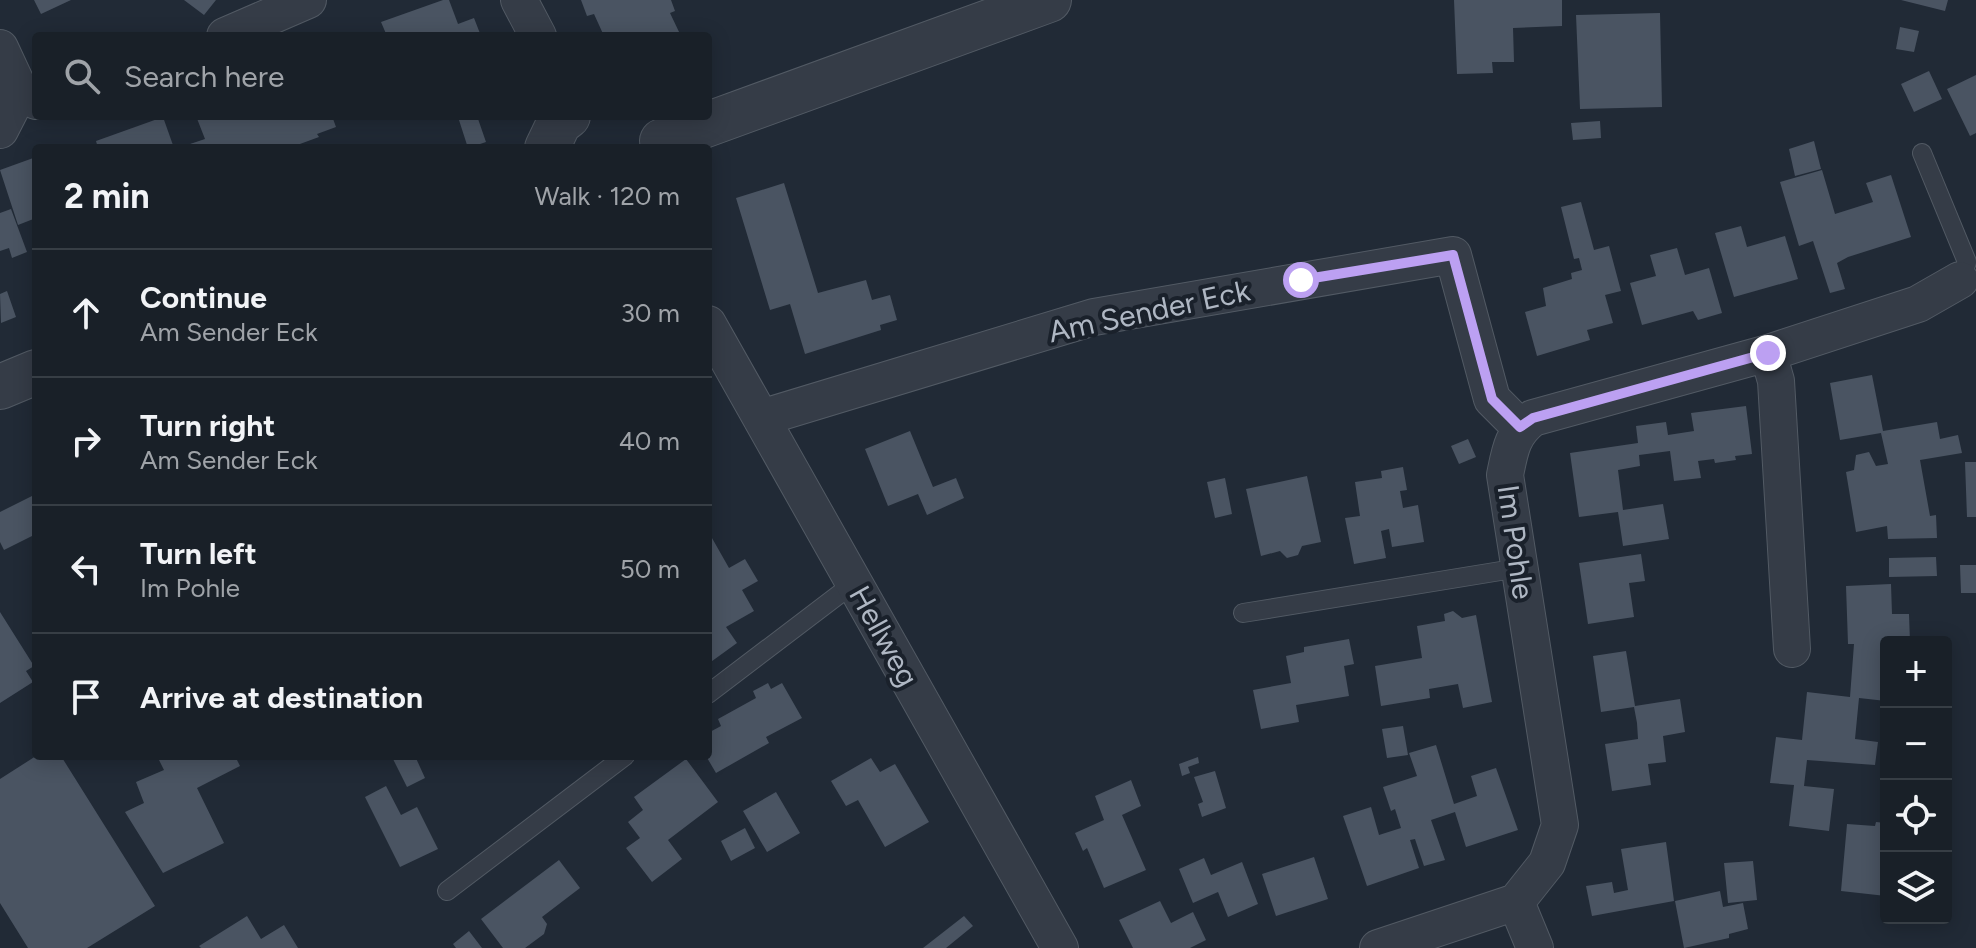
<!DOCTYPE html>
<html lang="en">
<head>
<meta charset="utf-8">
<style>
  :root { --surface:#192028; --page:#262d34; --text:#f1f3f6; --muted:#9fa3a8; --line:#373e45 }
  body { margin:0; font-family:Figtree,sans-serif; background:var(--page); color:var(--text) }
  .controls { position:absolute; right:24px; bottom:24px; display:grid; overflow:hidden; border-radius:8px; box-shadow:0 4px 20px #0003 }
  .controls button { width:72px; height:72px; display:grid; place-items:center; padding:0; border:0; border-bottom:2px solid var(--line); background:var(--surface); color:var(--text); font:40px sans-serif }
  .stop { position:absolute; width:24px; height:24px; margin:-18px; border:6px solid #bca0f2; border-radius:50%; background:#fff }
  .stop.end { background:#bca0f2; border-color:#fff; box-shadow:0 2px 8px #0008 }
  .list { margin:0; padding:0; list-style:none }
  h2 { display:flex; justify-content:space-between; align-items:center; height:104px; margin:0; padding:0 32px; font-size:34px }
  h2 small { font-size:26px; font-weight:400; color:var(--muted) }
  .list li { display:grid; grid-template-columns:52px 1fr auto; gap:24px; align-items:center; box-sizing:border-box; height:128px; padding:0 32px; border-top:2px solid var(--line) }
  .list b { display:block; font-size:30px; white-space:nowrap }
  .list p { margin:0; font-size:26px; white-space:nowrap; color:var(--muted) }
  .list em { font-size:26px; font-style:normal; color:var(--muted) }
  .icon { flex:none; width:44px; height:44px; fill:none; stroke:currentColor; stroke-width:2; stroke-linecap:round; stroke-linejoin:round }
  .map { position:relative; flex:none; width:1976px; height:948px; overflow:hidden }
  .search { position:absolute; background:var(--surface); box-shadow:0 4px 20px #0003; left:32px; top:32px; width:680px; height:88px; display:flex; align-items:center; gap:20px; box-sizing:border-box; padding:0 28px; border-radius:8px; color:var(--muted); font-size:30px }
  .panel { position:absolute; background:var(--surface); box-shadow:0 4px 20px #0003; left:32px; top:144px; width:680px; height:616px; border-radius:8px }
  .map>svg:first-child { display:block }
  .building { fill:#4a5462 }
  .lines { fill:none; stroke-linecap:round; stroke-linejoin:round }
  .service-casing { stroke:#525a64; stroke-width:20 }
  .minor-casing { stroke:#525a64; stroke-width:38 }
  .tertiary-casing { stroke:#525a64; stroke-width:46 }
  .service { stroke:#353c47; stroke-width:18 }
  .minor { stroke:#353c47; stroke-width:36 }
  .tertiary { stroke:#353c47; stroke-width:44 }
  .route { stroke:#bca0f2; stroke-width:10 }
  .labels { text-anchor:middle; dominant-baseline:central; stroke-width:8; stroke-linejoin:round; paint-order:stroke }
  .street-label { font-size:30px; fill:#afb7c3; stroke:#1a212b }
</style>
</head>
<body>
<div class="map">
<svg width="1976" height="948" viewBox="0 0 1976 948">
  <rect width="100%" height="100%" fill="#212a36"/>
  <path class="building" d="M34,0H71L41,14Z
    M184,0H216L204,15Z
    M443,0H449L458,24L474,18L481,36H387L381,22Z
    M581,0H671L675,11L670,13L680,34L604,36L594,14L587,16Z
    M1454,0H1562V26L1513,28L1514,62H1492L1493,73L1457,74Z
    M1901,0H1948L1945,11Z
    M1660,13L1662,107L1580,109L1576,15Z
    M1900,27L1919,31L1914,52L1896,49Z
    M1929,71L1942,99L1914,112L1901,84Z
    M1976,75V133L1970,136L1947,89Z
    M196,116H332L336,127L317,134L319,137L289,148H191L190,144L205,139Z
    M477,116L486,142L468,148L458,117Z
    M163,117L174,148H98L96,141Z
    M1600,121L1601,138L1573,140L1571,123Z
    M1814,141L1821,169L1795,176L1789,149Z
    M36,157V218L18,225L0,170Z
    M1822,170L1835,214L1873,202L1866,183L1891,175L1911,237L1848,257L1837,263L1845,289L1830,293L1813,241L1799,246L1780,182Z
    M784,183L818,293L866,280L872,300L890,295L897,320L880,325L881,330L805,354L790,304L770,310L736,198Z
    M1581,202L1594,250L1609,246L1621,291L1605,295L1613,323L1587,330L1590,340L1537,356L1525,312L1546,306L1543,288L1572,279L1571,273L1582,270L1579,258L1574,259L1561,207Z
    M11,209L27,252L12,258L9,248L0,251V213Z
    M1741,226L1747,247L1785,236L1798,279L1734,297L1715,233Z
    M1677,248L1685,275L1709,268L1722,313L1698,320L1693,311L1642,325L1630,283L1656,276L1650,255Z
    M7,291L16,317L1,323L0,294Z
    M1872,375L1883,431L1937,422L1940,439L1958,435L1962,453L1920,460L1930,516L1936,515L1937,538L1888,539L1887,526L1856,532L1846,472L1854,470L1856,455L1869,452L1876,466L1888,464L1881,433L1840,440L1830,383Z
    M1746,406L1752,454L1735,456L1736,460L1715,463L1714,459L1698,461L1701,478L1674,481L1670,451L1639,455L1640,466L1618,470L1623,510L1663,504L1669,539L1623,546L1618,512L1579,517L1570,453L1638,443L1636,426L1666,422L1668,435L1694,431L1691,413Z
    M910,431L933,487L956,478L964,498L927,515L918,494L888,506L865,449Z
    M1468,439L1476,457L1459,464L1451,446Z
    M1965,462H1976V517H1967Z
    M1403,467L1407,490L1400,491L1403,508L1418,505L1424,542L1392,547L1389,529L1381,531L1386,558L1354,564L1345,518L1360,516L1355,482L1382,478L1381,471Z
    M1307,476L1321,542L1302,546L1298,555L1287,558L1280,551L1261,556L1246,489Z
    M1225,478L1232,514L1215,518L1207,482Z
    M36,494V534L4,550L0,542V512Z
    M708,531L729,568L745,559L758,581L742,590L754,611L726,627L737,643L708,664Z
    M1641,554L1645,581L1629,583L1634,617L1588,624L1579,563Z
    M1936,557L1937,576L1889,577V558Z
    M1960,565H1976V593H1961Z
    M1891,584L1892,614H1909L1910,642H1886V701L1859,698L1855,739L1878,742L1875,765L1807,760L1804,786L1834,789L1829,831L1789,826L1794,785L1770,783L1776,737L1802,740L1807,692L1850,697L1854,644H1848L1846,586Z
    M1453,611L1462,618L1476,615L1492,702L1463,708L1458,684L1429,689L1430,698L1381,706L1375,666L1422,658L1417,626L1445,621L1444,614Z
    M0,612L34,666L26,671L33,682L0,703Z
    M1349,639L1354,664L1344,666L1349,696L1296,705L1299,722L1261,729L1253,690L1291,683L1286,656L1304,652V647Z
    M1626,651L1635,706L1680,699L1685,732L1663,736L1666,762L1648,764L1651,785L1612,791L1605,744L1638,739L1637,723L1634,707L1601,712L1593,656Z
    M768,683L771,689L782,683L802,718L766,737L769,743L716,773L706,756H708V733L721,726L718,719L756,698L753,691Z
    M1403,726L1408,755L1387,758L1382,729Z
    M1436,745L1454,804L1477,796L1471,776L1496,768L1518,830L1466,847L1455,812L1431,820L1445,860L1424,866L1415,839L1410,840L1419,868L1367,886L1343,816L1371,807L1379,835L1401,828L1395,809L1391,811L1383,787L1417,776L1409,753Z
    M36,756H61L155,906L87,948H28L0,903V779Z
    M157,756H235L240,766L197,788L224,843L163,873L125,812L144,803L136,782L164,770Z
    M398,756H415L425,778L407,787L393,759Z
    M1198,757L1199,763L1188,767L1190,773L1182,776L1179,764Z
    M871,758L880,772L895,764L929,822L885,847L858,800L846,806L831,781Z
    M686,759L718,802L668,840L682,859L652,882L626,848L640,838L628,822L643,810L634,797Z
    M1215,771L1226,808L1202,817L1198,804L1203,802L1194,777Z
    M1131,780L1141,806L1122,815L1146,870L1104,888L1087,848L1083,851L1075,833L1104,820L1095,796Z
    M386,786L401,815L417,807L438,849L400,867L365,797Z
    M776,792L800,833L767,852L743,811Z
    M1876,822L1886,823V896L1841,891L1847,824L1875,826Z
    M745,828L755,848L731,861L721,841Z
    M1666,842L1674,901L1592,916L1586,886L1612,882L1614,893L1628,890L1621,849Z
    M1314,857L1328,899L1276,916L1262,874Z
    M1204,858L1211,875L1242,862L1258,904L1228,917L1218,892L1193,903L1179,869Z
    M559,860L580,888L542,917L547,924L544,934L525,948H503L481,919Z
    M1753,861L1757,900L1728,903L1724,863Z
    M1720,891L1723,907L1743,903L1748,929L1729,934V938L1684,948L1675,901Z
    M1160,901L1171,923L1193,912L1206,940L1190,948H1133L1119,920Z
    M247,916L261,939L284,925L298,948H201L199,946Z
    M964,916L973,926L946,948H923Z
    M469,931L482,948H456L453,944Z"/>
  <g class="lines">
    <defs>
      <path id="service" d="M1922,153L1967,262L1960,280
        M1243,613L1519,568
        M708,694L854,583
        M447,891L625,756"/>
      <path id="minor" d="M519,0L538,36
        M225,36L308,0
        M0,48L20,91L36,101
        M0,130L20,91
        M708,324L1060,948
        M1768,353L1776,381L1792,649
        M761,418L1094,317L1453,255L1492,399L1520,427
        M1516,902L1535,948
        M1378,948L1516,902L1547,863L1560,825L1505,475C1510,450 1512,434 1533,418L1768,353L1918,304L1960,280"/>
      <path id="tertiary" d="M662,141L1049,0
        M547,148L559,123L568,116
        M0,387L36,372"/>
    </defs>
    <use href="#service" class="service-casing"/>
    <use href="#minor" class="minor-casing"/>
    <use href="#tertiary" class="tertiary-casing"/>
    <use href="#service" class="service"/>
    <use href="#minor" class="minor"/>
    <use href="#tertiary" class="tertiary"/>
  </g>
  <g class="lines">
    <path class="route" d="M1301,280L1453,255L1492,399L1520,427L1533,418L1768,353"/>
  </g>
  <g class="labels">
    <g class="street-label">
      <text transform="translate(1149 311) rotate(-12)">Am Sender Eck</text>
      <text transform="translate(1516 542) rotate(82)">Im Pohle</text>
      <text transform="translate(884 636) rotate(61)">Hellweg</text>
    </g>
  </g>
</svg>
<div class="controls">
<button>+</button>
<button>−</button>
<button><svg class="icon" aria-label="locate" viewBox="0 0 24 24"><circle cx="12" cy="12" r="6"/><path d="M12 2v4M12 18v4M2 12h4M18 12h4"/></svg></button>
<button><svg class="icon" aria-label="layers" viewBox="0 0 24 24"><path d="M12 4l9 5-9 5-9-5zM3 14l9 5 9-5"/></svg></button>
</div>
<div class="stop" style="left:1301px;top:280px"></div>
<div class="stop end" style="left:1768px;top:353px"></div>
<div class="search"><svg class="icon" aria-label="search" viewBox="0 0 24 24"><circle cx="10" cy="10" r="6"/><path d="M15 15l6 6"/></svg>Search here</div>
<section class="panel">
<h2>2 min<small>Walk · 120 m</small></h2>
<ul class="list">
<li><svg class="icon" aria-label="ahead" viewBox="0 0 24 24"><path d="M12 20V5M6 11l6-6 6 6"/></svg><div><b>Continue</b><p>Am Sender Eck</p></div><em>30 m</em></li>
<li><svg class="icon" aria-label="right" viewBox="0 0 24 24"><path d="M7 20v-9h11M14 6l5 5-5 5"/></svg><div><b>Turn right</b><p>Am Sender Eck</p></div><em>40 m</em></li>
<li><svg class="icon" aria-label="left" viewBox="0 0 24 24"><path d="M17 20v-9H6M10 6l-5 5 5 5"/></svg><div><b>Turn left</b><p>Im Pohle</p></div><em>50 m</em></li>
<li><svg class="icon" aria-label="arrive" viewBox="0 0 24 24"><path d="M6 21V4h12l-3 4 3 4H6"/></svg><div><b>Arrive at destination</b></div></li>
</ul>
</section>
</div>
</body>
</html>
